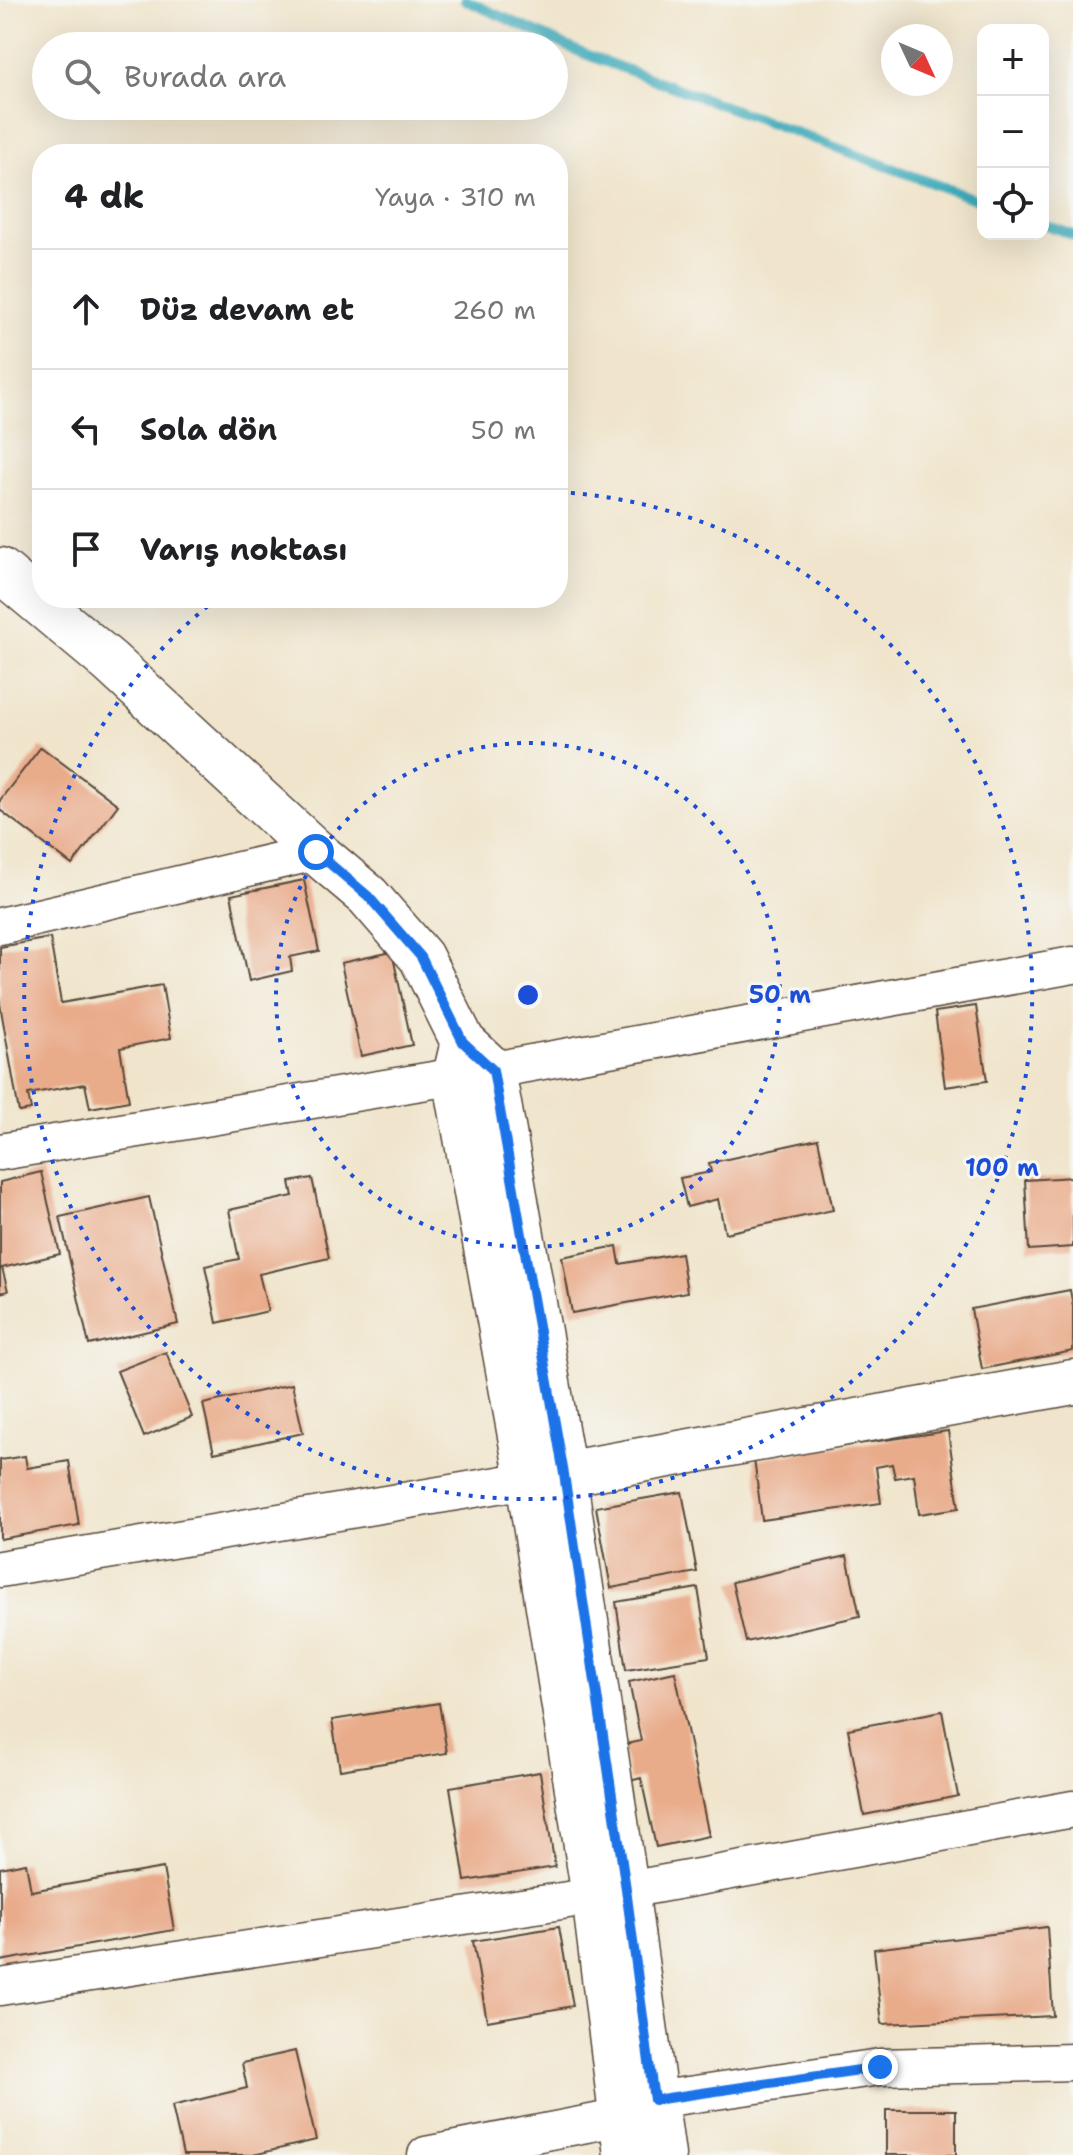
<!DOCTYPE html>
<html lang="tr">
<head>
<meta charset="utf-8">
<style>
  :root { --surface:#fff; --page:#f6f6f6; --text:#202124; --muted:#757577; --line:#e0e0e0 }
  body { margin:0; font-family:"Shantell Sans",sans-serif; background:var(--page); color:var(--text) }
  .controls { position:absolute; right:24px; top:24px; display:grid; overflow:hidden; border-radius:16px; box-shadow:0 8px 32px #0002 }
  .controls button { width:72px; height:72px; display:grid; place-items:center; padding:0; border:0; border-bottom:2px solid var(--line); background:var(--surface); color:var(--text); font:40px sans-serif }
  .compass { position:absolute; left:881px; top:24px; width:72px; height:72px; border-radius:50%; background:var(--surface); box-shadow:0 8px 32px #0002; rotate:134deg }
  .stop { position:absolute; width:24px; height:24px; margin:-18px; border:6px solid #1a73e8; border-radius:50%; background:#fff }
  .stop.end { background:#1a73e8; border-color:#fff; box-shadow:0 2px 8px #0008 }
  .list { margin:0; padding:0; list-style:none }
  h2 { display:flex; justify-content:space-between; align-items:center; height:104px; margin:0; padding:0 32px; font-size:34px }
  h2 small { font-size:26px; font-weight:400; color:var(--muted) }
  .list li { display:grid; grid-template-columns:52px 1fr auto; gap:24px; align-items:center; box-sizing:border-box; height:120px; padding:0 32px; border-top:2px solid var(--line) }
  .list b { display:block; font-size:30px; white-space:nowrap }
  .list em { font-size:26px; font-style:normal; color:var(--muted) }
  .icon { flex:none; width:44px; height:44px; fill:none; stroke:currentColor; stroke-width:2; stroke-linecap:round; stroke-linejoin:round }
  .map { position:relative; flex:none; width:1073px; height:2155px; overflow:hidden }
  .search { position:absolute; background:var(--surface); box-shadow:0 8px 32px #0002; left:32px; top:32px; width:536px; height:88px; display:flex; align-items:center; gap:20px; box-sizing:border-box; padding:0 28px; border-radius:44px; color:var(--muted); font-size:30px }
  .panel { position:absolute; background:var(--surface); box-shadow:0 8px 32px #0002; left:32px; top:144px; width:536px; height:464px; border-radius:32px }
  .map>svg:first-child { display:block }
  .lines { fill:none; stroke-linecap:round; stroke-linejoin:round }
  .stream { stroke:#3caaba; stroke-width:10 }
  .building { fill:#e9ac8b }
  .minor-casing { stroke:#564638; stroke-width:39 }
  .tertiary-casing { stroke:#564638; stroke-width:47 }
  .minor { stroke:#fff; stroke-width:36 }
  .tertiary { stroke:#fff; stroke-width:44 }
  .route { stroke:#1a73e8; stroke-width:10 }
  .ring { fill:none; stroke:#1d4ed8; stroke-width:4; stroke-dasharray:4 8 }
  .centre { fill:#1d4ed8; stroke:#f6f6f2; stroke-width:4 }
  .ring-label { font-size:24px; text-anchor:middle; font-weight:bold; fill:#1d4ed8; stroke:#f6f6f2; stroke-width:6; stroke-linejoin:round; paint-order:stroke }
</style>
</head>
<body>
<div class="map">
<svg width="1073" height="2155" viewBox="0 0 1073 2155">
  <rect width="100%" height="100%" fill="#f6f6f2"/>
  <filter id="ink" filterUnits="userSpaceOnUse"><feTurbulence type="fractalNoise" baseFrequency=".0125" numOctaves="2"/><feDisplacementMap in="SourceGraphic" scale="16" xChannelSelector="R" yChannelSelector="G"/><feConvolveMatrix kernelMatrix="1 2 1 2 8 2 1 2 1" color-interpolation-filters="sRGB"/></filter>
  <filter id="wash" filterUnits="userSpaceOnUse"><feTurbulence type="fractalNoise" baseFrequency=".006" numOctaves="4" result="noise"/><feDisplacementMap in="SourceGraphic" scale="32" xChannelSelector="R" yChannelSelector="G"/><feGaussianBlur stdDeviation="1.8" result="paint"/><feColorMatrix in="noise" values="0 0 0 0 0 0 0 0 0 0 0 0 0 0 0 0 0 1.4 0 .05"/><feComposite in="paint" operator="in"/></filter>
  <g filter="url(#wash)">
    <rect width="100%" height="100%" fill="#f0e5cc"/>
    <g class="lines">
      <path class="stream" d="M465,0L582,53L983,202
        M1043,224L1073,235"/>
    </g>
    <g id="blocks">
      <path class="building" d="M41,747L118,805L72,865L0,810V800Z
        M304,880L319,951L290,957L292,971L249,981L231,895Z
        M50,938L61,1003L162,985L171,1038L120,1048L129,1101L90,1108L85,1084L28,1094L31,1110L19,1112L0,1004V947Z
        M392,952L412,1045L361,1056L341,963Z
        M976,1006L987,1081L945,1087L935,1012Z
        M818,1139L833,1210L725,1233L718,1199L687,1207L680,1178L711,1172L709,1163Z
        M41,1172L60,1254L2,1268L8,1291L0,1293V1182Z
        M1073,1177V1247L1029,1250L1025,1180Z
        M312,1178L329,1258L259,1274L268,1311L217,1323L205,1266L239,1259L229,1210L293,1196L290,1182Z
        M149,1197L178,1324L89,1345L60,1217Z
        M617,1246L620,1264L681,1253L687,1292L572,1313L562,1257Z
        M1070,1290L1073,1306V1351L982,1369L971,1309Z
        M166,1352L192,1417L144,1437L117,1371Z
        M292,1384L303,1433L214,1453L203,1404Z
        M948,1431L959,1508L919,1514L914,1475L895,1478L892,1464L876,1467L881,1503L762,1520L754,1459Z
        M25,1456L27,1468L69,1461L79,1525L0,1539V1460Z
        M682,1492L697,1572L611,1588L596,1507Z
        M847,1556L860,1616L746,1642L732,1582Z
        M698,1588L709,1657L626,1670L616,1602Z
        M675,1672L709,1836L656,1847L641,1778L630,1781L622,1745L641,1741L629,1682Z
        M439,1703L447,1753L340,1770L332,1720Z
        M942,1711L958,1796L864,1815L848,1729Z
        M540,1772L555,1867L465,1881L450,1787Z
        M26,1863L31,1891L163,1868L174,1930L0,1961V1868Z
        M559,1927L573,2006L487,2021L473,1941Z
        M1047,1927L1053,2016L882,2024L874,1949Z
        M295,2051L316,2140L253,2155H183L172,2106L247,2088L242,2063Z
        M886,2110H956V2155H886Z"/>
    </g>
  </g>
  <g filter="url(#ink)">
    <use href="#blocks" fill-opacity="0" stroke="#564638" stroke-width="2"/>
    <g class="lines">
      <defs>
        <path id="minor" d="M0,926L316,852
          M0,1152L493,1070L1073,965
          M0,1569L528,1480
          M0,1987L594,1896L1073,1809
          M426,2155L622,2117L654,2100L880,2067L1073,2062"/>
        <path id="tertiary" d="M0,570L110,662L316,852L368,896L421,957L463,1042L493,1070L564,1474L626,1889L663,2155
          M463,1042L455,1076L528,1480L594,1896L626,2155
          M536,1479L1073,1382"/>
      </defs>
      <use href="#minor" class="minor-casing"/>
      <use href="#tertiary" class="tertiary-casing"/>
      <use href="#minor" class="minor"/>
      <use href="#tertiary" class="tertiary"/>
    </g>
  </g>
  <g class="lines" filter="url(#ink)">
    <path class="route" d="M316,852L368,896L421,957L463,1042L493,1070L564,1474L626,1889L654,2100L880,2067"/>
  </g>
  <g class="ring">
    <circle cx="528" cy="995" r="252"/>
    <path d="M559 492A504 504 0 1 1 214 601"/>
  </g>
  <circle cx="528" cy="995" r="12" class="centre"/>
  <g class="ring-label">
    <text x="780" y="1003">50 m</text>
    <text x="1002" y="1176">100 m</text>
  </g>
</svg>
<div class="controls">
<button>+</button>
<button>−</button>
<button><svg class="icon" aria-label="locate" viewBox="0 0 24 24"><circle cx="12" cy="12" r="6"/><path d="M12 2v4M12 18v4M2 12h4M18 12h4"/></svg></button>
</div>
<svg class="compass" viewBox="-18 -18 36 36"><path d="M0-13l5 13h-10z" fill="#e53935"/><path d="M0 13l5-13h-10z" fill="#757577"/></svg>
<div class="stop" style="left:316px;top:852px"></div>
<div class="stop end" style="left:880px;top:2067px"></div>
<div class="search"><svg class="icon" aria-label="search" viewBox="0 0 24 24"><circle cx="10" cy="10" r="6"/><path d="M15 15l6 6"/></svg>Burada ara</div>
<section class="panel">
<h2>4 dk<small>Yaya · 310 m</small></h2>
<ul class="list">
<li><svg class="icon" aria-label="ahead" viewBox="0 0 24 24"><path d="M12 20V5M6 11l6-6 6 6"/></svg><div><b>Düz devam et</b></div><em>260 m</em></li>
<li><svg class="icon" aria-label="left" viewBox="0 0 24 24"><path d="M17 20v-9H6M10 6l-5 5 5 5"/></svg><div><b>Sola dön</b></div><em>50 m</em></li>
<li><svg class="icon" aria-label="arrive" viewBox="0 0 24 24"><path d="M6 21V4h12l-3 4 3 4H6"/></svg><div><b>Varış noktası</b></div></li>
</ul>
</section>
</div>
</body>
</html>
